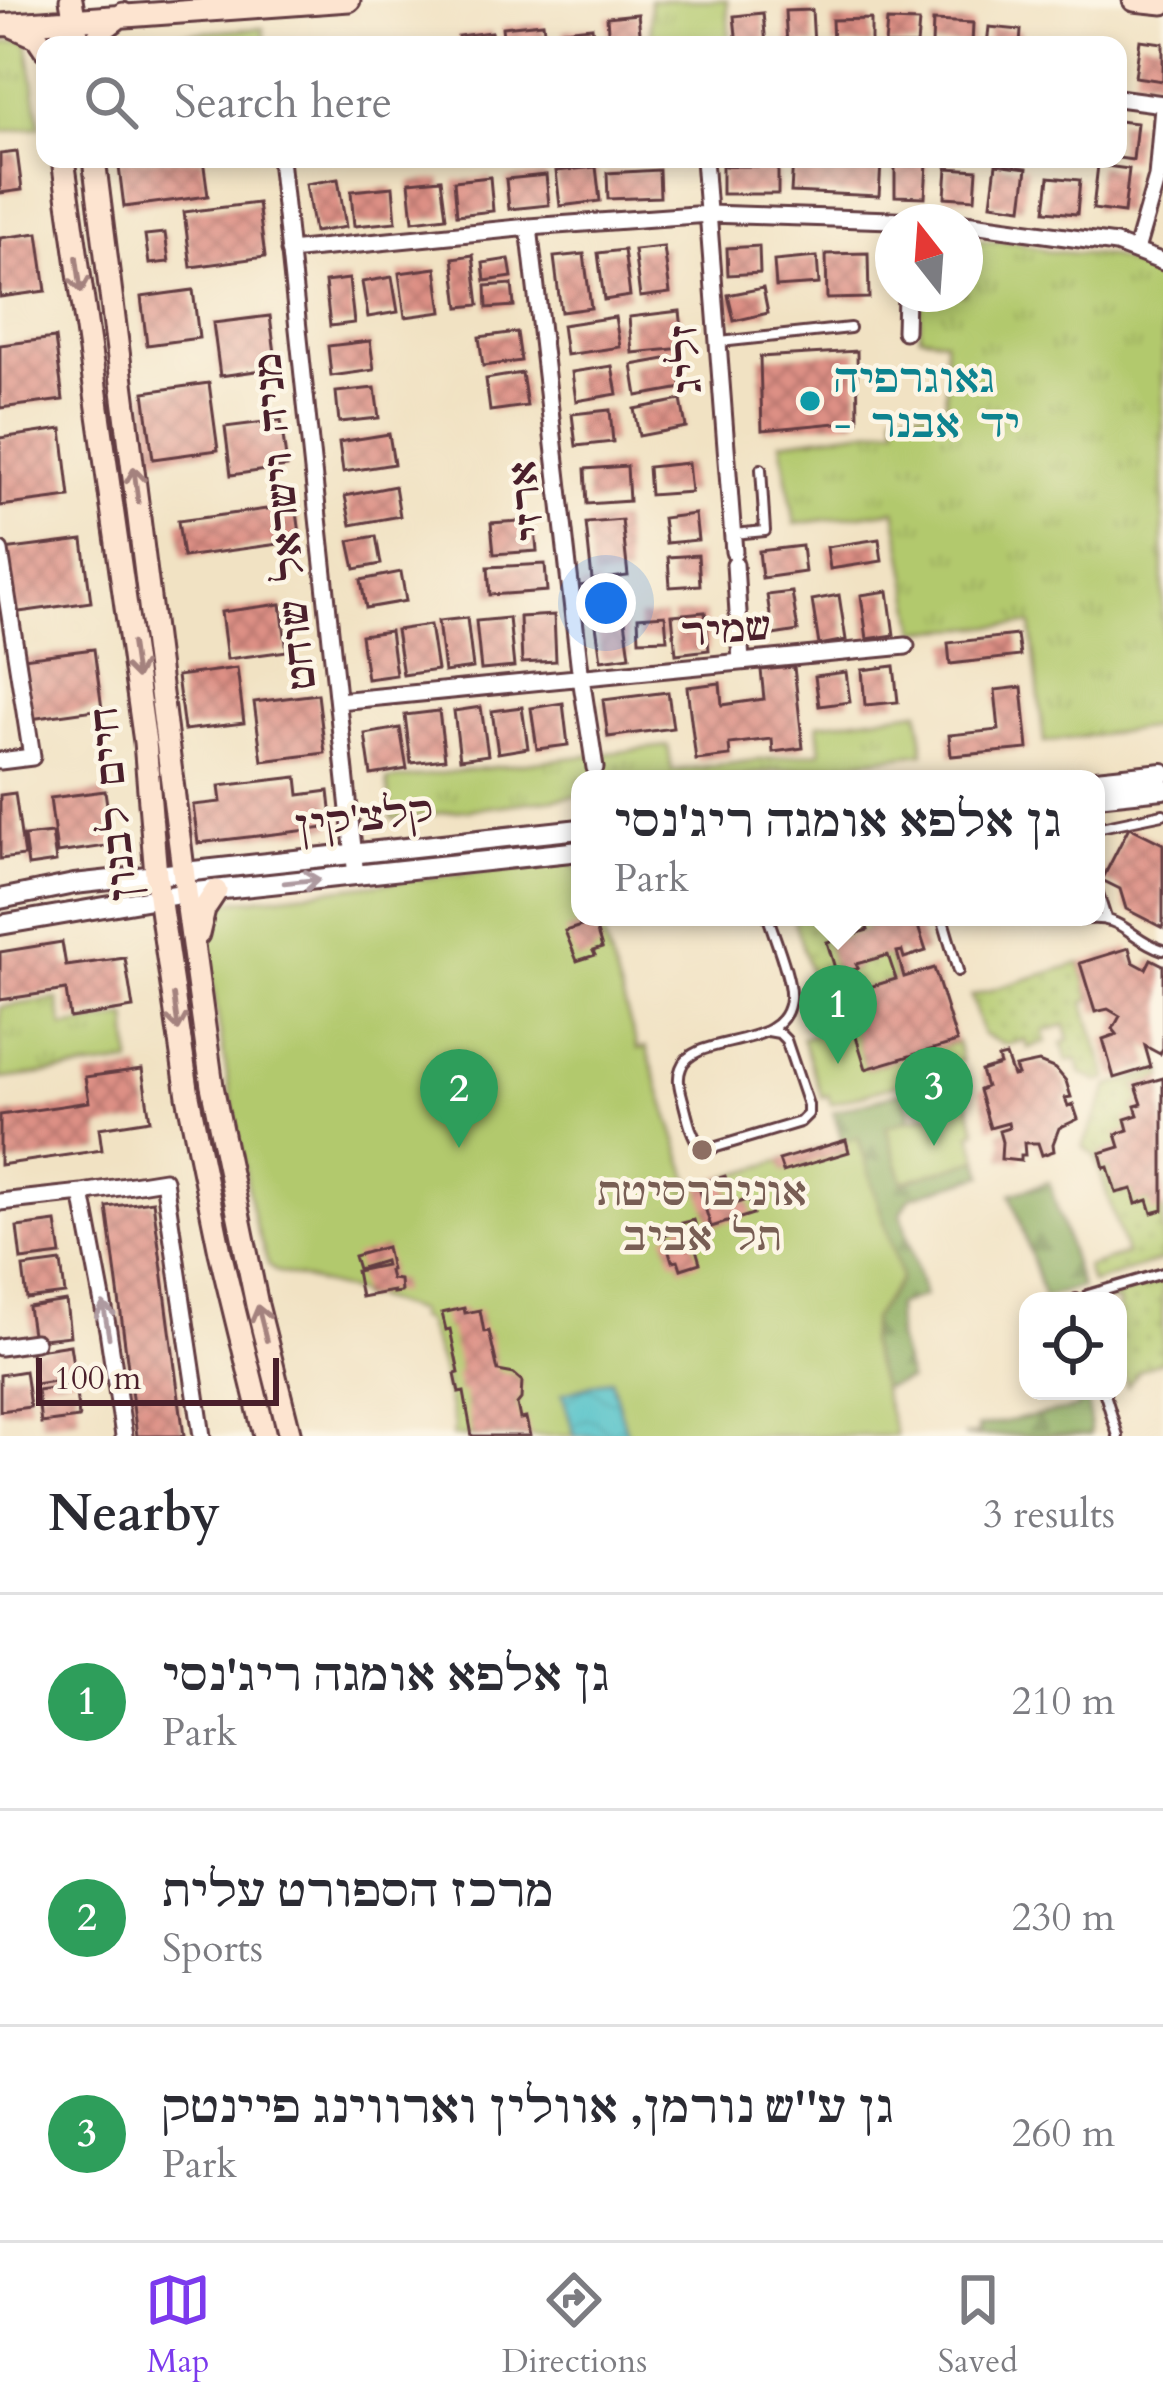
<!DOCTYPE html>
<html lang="en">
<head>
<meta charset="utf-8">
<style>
  :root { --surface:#fff; --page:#f7f7f7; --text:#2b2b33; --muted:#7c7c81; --line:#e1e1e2; --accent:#7c3aed }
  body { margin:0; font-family:Cardo,"Frank Ruhl Libre",serif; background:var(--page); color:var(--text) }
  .controls { position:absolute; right:36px; bottom:36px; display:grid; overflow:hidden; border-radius:24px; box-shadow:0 6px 18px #0003 }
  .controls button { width:108px; height:108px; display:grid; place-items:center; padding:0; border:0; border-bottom:3px solid var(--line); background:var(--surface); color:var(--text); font:60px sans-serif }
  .compass { position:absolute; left:875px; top:204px; width:108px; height:108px; border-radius:50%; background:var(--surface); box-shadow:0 6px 18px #0003; rotate:343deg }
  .scale { position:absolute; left:36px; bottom:30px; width:243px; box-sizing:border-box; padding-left:12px; border:6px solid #4a1f2b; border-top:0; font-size:33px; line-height:42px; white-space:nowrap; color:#4a1f2b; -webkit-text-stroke:9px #fcf5e5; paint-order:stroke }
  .you { position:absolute; left:606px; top:603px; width:42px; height:42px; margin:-30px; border:9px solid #fff; border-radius:50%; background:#1a73e8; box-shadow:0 0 0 18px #1a73e833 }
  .badge { display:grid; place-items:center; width:78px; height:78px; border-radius:50%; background:var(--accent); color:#fff; font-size:39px; font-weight:700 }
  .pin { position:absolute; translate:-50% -99px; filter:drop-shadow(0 3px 6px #0008) }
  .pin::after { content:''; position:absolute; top:63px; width:42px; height:36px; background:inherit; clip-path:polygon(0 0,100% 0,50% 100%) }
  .popup { position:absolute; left:571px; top:770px; width:534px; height:156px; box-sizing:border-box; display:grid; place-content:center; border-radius:24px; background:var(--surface); filter:drop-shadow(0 3px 9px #0005); font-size:39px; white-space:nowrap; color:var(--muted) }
  .popup b { font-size:45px; color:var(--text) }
  .popup::after { content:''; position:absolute; left:50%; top:100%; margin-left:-24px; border:24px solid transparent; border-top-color:var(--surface) }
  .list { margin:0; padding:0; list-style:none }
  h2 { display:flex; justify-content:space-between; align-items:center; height:156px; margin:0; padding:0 48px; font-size:51px }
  h2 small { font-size:39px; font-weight:400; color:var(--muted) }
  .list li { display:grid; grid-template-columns:78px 1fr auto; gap:36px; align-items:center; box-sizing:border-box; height:216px; padding:0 48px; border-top:3px solid var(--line) }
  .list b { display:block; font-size:45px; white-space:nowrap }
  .list p { margin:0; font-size:39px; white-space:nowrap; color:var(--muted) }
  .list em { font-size:39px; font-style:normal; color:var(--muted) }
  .icon { flex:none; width:66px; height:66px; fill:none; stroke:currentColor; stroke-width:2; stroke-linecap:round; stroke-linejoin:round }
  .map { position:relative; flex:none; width:1163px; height:1436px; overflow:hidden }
  .search { position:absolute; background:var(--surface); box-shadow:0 6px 18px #0003; left:36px; right:36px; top:36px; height:132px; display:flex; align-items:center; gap:30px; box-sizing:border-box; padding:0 42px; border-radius:24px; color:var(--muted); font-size:45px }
  .sheet { height:804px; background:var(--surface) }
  nav { display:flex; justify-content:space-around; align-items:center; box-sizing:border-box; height:168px; border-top:3px solid var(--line); background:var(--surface); font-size:33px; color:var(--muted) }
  nav a { display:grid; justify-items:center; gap:6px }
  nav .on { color:var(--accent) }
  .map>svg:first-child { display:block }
  .grass { fill:url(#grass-dots); stroke:#7e744c; stroke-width:3 }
  .forest { fill:url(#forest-firs); stroke:#6c6646; stroke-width:3 }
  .park { fill:url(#park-tufts); stroke:#7e744c; stroke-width:3 }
  .garden { fill:#b2c96d; stroke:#7e744c; stroke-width:3 }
  .water { fill:url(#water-waves); stroke:#4f707a; stroke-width:3 }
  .building { fill:url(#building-cross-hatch) }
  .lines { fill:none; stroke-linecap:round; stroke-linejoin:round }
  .service-casing { stroke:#633c42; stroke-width:14 }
  .minor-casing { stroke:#633c42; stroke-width:21 }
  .tertiary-casing { stroke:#633c42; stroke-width:24 }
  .secondary-casing { stroke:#633c42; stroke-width:27 }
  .service { stroke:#fff; stroke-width:8 }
  .minor { stroke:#fff; stroke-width:15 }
  .tertiary { stroke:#fff; stroke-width:18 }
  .secondary { stroke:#fde4d0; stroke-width:21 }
  .oneway { stroke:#a4827e }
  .oneway2 { stroke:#ae9aa0 }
  .culture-dot { fill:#0f9aa8; stroke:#fcf5e5; stroke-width:4.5 }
  .education-dot { fill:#8d6e63; stroke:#fcf5e5; stroke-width:4.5 }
  .labels { text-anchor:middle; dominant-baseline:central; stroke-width:9; stroke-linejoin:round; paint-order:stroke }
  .street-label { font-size:39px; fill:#4a1f2b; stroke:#fcf5e5 }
  .culture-label { font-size:39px; fill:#0d838f; stroke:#fcf5e5; text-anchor:start }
  .education-label { font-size:39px; fill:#785e54; stroke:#fcf5e5 }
</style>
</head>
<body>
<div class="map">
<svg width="1163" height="1436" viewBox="0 0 1163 1436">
  <defs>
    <pattern id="grass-dots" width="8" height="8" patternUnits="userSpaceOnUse" patternTransform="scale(3)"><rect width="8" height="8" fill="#b2c96d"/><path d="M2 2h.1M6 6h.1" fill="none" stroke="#9bac5f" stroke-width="1.8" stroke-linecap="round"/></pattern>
    <pattern id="forest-firs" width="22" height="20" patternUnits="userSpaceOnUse" patternTransform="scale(3)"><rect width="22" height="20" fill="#8dad60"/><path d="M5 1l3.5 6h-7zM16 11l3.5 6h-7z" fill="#758c4f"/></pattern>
    <pattern id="park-tufts" width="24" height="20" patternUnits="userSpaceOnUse" patternTransform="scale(3)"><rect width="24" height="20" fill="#b2c96d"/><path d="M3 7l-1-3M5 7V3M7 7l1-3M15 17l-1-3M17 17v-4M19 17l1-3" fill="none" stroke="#9bac5f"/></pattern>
    <pattern id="water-waves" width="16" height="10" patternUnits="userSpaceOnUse" patternTransform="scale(3)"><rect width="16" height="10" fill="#54c2c9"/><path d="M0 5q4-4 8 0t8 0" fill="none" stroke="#4ba6ad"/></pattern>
    <pattern id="building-cross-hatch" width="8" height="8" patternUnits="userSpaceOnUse" patternTransform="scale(3)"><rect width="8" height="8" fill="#dd9085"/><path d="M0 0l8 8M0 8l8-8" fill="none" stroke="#b5756d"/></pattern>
  </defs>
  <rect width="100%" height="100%" fill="#fcf5e5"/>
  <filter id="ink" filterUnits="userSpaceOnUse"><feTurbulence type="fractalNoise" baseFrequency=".00833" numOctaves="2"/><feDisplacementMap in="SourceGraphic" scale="24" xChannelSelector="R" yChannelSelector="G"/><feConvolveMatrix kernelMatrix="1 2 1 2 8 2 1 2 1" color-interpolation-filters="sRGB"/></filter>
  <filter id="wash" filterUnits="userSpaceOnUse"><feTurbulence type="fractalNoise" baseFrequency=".004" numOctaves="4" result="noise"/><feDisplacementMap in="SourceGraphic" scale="48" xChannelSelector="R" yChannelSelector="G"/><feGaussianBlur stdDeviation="2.7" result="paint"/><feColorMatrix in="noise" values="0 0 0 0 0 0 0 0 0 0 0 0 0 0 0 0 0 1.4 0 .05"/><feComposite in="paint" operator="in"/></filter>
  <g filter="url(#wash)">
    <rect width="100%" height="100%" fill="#f1e2c3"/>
    <path class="grass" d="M793,917H818L823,931L831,928L829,920L839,917H864L868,930L828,943L836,974L857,969L856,964L888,955L896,979L834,998L833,995L826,996L812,978Z
      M1080,963L1091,1000L1084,1002L1108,1079L1099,1082L1082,1074L1077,1059L1067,1061L1062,1043L1069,1040L1065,1025L1044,1031L1046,1042L1028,1048L1025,1040L1006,1045L983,1035L971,996Z
      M1163,1070V1078L1137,1086L1142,1104L1135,1106L1138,1115L1120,1147L1100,1154L1104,1168L1108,1167L1116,1193L1132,1189L1136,1203L1148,1200L1163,1210V1260L1091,1283L1086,1267L1126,1254L1095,1156L1083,1147L1109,1086Z
      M1163,1281V1360L1139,1371L1127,1386L1118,1355V1301H1107L1111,1297Z"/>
    <path class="forest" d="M904,1091L912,1119L887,1128L903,1182L979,1159L984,1175L910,1197L901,1213L924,1296L896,1305L897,1339L909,1380L881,1388L868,1342L872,1319L900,1280L846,1140L842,1141L833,1112Z
      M1049,1182L1081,1287L1044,1298L1011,1194Z
      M1073,1391H1086C1088,1399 1091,1427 1090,1435L963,1436L979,1434L977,1427L1078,1408Z"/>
    <path class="park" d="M650,0H727L730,45H651Z
      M263,28L265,45H117L123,38Z
      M27,40L40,127L0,132V43Z
      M965,240L1018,242L1046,251L1110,256L1135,266L1163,281V726L1044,742L1031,624L917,631L895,510L795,524L781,442L897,426L894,411L946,410L945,340L920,336L921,294H965Z
      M919,711L924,753L718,779H580V796L392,819L387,780L668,746L672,771L821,752L818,724Z
      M58,999L63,1027L128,1017L131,1063L0,1079V1007Z"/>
    <path class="garden" d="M568,861L580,870V917H598L638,1049L646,1047L690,1181L684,1190L858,1137L900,1274V1280L872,1319L868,1342L896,1436H452L454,1426L440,1364L425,1321L417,1318L418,1312L371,1296L361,1298L359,1293L275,1271L268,1264L254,1220L228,1081L206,944V917L217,903Z
      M852,1023L866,1069L957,1042L962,1061L931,1070L927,1060L905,1067L908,1077L902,1079V1083L831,1104L828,1095L822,1097L802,1038Z
      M966,1096L977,1131L971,1133L979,1159L903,1182L886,1127L939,1111L938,1104Z"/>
    <path class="water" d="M611,1379L628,1436H575L562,1394Z"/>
    <g id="blocks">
      <path class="building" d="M812,10L814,45H787L785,11Z
        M763,13L766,45H737L734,16Z
        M638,14L641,42L609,45L607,17Z
        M871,19V45H833L832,20Z
        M887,21L919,22L917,45H885Z
        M933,21L973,23L972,45H932Z
        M543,23L546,45H504L502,27Z
        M592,27L594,45H564L563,30Z
        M989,27L1021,30L1020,45H987Z
        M491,32L493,45H459L458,36Z
        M1140,40L1163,43V81L1135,77Z
        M1118,121L1137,123L1133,160L1118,158Z
        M17,152L22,190L0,193V154Z
        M118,159H203L208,196L124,207Z
        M793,159L881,162L879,196L791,192Z
        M895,162L927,163L925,197L895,196Z
        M996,164L1027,168L1022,208L991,204Z
        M1098,165L1129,169L1124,213L1093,209Z
        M722,166H778V194H722Z
        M596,167L600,201L560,206L556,171Z
        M947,168L977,170L975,199L945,197Z
        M659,170L660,197L608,199L607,173Z
        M546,175L549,205L509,209L506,179Z
        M490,177L493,211L457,215L454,181Z
        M1049,177L1080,180L1077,214L1045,211Z
        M338,179L346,227L314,232L306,184Z
        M441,179L446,217L413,221L409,182Z
        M393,187L396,222L354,226L351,191Z
        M258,203L265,257L191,267L184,212Z
        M38,233L46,291L0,297V238Z
        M165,233L169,262L149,264L145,235Z
        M759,246L760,273L728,275L727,248Z
        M664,247L670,293L640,297L634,250Z
        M624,250L630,296L604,300L598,253Z
        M868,253L869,298L827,299L826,254Z
        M584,254L591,308L561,312L554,257Z
        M473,255L479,305L459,307L453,258Z
        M817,257L819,284L776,287L774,261Z
        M509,259L512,277L485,281L483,263Z
        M436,268L442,312L405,317L399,273Z
        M392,277L398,312L368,317L362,282Z
        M349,279L354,323L330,326L325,282Z
        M512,284L514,306L487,308L486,286Z
        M763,288L768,313L734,321L728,295Z
        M193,290L199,338L147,345L141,297Z
        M680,311L684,348L632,353L629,317Z
        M270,316L277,368L220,376L213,323Z
        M615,317L620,347L566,355L562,325Z
        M517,332L521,361L483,366L479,337Z
        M55,338L63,400L0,408V345Z
        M370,341L374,370L331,376L328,346Z
        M857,351L858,421L762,430L760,357Z
        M676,357L682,388L637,396L632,365Z
        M612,366L617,394L576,401L572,372Z
        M522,373L527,406L490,411L486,379Z
        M209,383L218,450L153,459L144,392Z
        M375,388L379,418L339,422L336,392Z
        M681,400L686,427L639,436L634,409Z
        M610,410L613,442L576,446L572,414Z
        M281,420L287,467L231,475L225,427Z
        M62,429L70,497L0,506V438Z
        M389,434L394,464L343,472L339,442Z
        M688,463L691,492L650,495L648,467Z
        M627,466L629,501L587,504L585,469Z
        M395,486L400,516L351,525L345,496Z
        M296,505L301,541L183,557L178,521Z
        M695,514L698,540L666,543L663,518Z
        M534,520L537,551L494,554L491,523Z
        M622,520L628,576L592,580L586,523Z
        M376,536L381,564L355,569L349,541Z
        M879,539L882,561L830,569L827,547Z
        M83,540L91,602L12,613L4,550Z
        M802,546L805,572L762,578L759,551Z
        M698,555L700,585L670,587L668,557Z
        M545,564L547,591L490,595L488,567Z
        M401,572L406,601L366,608L361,580Z
        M599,583L601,602L581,605L579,586Z
        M888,591L894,635L867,639L861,595Z
        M792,592L798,631L773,635L767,595Z
        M839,595L846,640L819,645L812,600Z
        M281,604L287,651L227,659L221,612Z
        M623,606L630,656L601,660L594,611Z
        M705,612L709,650L676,654L672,615Z
        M554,615L556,661L522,663L520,617Z
        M665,615L667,639L639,640L638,617Z
        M467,618L473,668L444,672L438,621Z
        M509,618L514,667L481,670L476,621Z
        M430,625L437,670L403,675L396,630Z
        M390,631L396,675L367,679L361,635Z
        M1017,635L1020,656L950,664L948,643Z
        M94,649L102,709L30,719L23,658Z
        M894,666L898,702L865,705L862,670Z
        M794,667L803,748L773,752L772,739L729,744L730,756L696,760L687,687L720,683L722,705L764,699L761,670Z
        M237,668L244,723L184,730L177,676Z
        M846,672L850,702L819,706L815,676Z
        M1022,687L1028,749L951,756L949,735L999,730L995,690Z
        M668,692L673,728L608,737L603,700Z
        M318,694L325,753L262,761L254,702Z
        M563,703L568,745L537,749L531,708Z
        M481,707L488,755L460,759L454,711Z
        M522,707L528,748L498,753L492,711Z
        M439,711L445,759L411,763L405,715Z
        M400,728L407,769L371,775L365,734Z
        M297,777L299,795L329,791L333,827L198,843L193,805L221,802L219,786Z
        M105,791L113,845L57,853L50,798Z
        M15,793L24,856L0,859V795Z
        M1129,827L1163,844V928L1126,909L1120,889L1102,880Z
        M52,833L56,862L28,866L24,836Z
        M864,917H891L893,923L915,917L926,951L904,958L902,951L897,952L904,977L934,968L957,1042L866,1069L843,995L896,979L888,955L856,964L858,968L837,975L827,942L868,930Z
        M594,922L602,948L593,951L595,955L577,961L565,931Z
        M62,942L66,966L125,958L133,1008L70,1018L66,990L0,1000V952Z
        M1129,948L1133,962L1146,969L1151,959L1163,965V1048L1160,1054L1145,1046L1151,1067L1114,1078L1103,1039L1117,1034L1113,1029L1120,1016L1108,1009L1095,1012L1080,963Z
        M1006,1056L1013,1076L1018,1075L1015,1067L1039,1062L1056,1069L1066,1081L1071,1097L1065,1098L1068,1106L1073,1104L1078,1119L1059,1128L1053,1144L1054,1151L1042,1155L1038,1143H1024L1025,1155H1021V1161L1001,1159L1002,1142L999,1131L1009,1128L1008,1123L990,1128L979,1090L986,1087L981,1071L1000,1065L998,1058Z
        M142,1069L150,1120L99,1128L102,1150L0,1165V1115L89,1102L85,1077Z
        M1163,1078V1210L1152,1213L1148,1200L1136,1204L1132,1189L1116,1193L1108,1167L1104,1168L1100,1153L1120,1147L1116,1134L1128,1130L1125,1119L1138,1115L1135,1106L1142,1104L1136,1086Z
        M846,1140L849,1152L783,1172L779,1160Z
        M725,1176L734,1204L749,1199L753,1214L711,1227L698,1184Z
        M153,1201L184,1436H137L107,1207Z
        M694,1220L700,1240L694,1242L700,1263L681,1269L678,1260L672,1261L664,1235L680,1230L678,1224Z
        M56,1222L61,1255L21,1260L17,1227Z
        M386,1247L391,1270L389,1271L391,1279L400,1280L401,1292L393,1293V1291L361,1297L356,1271L385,1265L384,1261L358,1269L354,1256Z
        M61,1262L65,1294L27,1299L23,1267Z
        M66,1301L70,1336L33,1340L28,1307Z
        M464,1308L465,1313L480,1310L484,1332L489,1331L498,1371L514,1374L522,1381L521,1399L517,1404L520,1419L526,1418L530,1436H472L464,1392L459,1393L455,1374L459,1373L450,1329L446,1330L442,1313Z
        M70,1345L75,1378L35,1384L31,1351Z
        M25,1371L30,1407L0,1411V1375Z
        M75,1385L79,1418L41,1423L37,1390Z"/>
    </g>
  </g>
  <g filter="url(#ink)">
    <use href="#blocks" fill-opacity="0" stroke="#633c42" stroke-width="3"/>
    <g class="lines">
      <defs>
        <path id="service" d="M720,342L850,328
          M733,534L765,531L761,469
          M1096,828L1163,814
          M1096,887L1106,918
          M768,917C774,936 792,980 790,998C787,1053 693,1032 681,1068C676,1080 681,1092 684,1104C688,1120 691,1134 700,1147L713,1148L800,1122L808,1114V1105L786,1040L779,1033L768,1031
          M942,917L958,971
          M1080,920C1124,913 1127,938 1163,950
          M1088,1295L1163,1273
          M1076,1299L1077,1301
          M1104,1391L1118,1436"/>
        <path id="minor" d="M1118,98L1163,104
          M280,159L356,876
          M704,159L734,552
          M965,223L1116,244L1163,262
          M529,227L580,671L595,768
          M1136,250L1157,177L1163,107
          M289,251L529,227L709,214L952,222
          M905,331L906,294
          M0,551L32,757L0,761
          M735,564L741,662
          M338,701L906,646
          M82,1193L108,1330L124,1436
          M0,1202L82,1193L164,1180L202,1436
          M0,1347L35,1342"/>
        <path id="tertiary" d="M1096,780L1163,773
          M1096,796L1163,789
          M0,899L74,884L580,829
          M0,925L186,893L580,851"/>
        <path id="secondary" d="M71,0L79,45
          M1134,0L1163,3
          M0,25L349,0
          M12,26L37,37L45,49
          M91,45L106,27L123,14
          M63,159L145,742L156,875L188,1096L220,1252L265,1436
          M94,159L186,893L212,1086L257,1305L290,1436
          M198,934L204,909L216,891"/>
      </defs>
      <use href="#service" class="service-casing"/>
      <use href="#minor" class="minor-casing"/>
      <use href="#tertiary" class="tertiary-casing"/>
      <use href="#secondary" class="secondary-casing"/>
      <use href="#service" class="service"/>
      <use href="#minor" class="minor"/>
      <use href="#tertiary" class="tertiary"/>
      <use href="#secondary" class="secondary"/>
    </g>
    <defs><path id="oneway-shaft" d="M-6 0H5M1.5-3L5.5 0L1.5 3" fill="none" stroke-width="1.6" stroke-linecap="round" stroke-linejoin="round" transform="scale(3)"/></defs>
    <g class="oneway">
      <use href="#oneway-shaft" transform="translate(79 275) rotate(82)"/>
      <use href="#oneway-shaft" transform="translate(136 485) rotate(-97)"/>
      <use href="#oneway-shaft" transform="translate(134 661) rotate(82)"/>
      <use href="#oneway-shaft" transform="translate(176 1013) rotate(82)"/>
      <use href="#oneway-shaft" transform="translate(262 1323) rotate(-104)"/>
    </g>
    <g class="oneway2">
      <use href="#oneway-shaft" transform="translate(302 881) rotate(-6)"/>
      <use href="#oneway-shaft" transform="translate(106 1320) rotate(-100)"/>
    </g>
  </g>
  <circle class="culture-dot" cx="810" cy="401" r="12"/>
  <circle class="education-dot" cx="702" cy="1150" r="12"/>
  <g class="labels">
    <g class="street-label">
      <text transform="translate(686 358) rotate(-94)">זליג</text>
      <text transform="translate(527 501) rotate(-97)">ארזי</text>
      <text transform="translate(285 521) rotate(-96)">מניה וישראל שוחט</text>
      <text transform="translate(726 630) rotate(-5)">שמיר</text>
      <text transform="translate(114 804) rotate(-96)">חיים לבנון</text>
      <text transform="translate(364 818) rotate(-7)">קלצ'קין</text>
    </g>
    <g class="culture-label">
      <text x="834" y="379">גאוגרפיה<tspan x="834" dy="45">- יד אבנר</tspan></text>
    </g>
    <g class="education-label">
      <text x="702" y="1192">אוניברסיטת<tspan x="702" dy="45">תל אביב</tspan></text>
    </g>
  </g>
</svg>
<div class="controls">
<button><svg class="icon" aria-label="locate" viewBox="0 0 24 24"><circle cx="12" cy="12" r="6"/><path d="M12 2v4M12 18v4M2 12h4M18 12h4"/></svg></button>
</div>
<svg class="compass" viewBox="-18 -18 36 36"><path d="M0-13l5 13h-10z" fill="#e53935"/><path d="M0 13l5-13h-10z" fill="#7c7c81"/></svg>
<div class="scale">100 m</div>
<div class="you"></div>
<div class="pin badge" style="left:838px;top:1064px;background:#2e9e5b">1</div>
<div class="popup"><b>גן אלפא אומגה ריג'נסי</b>Park</div>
<div class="pin badge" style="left:459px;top:1148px;background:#2e9e5b">2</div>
<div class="pin badge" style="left:934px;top:1146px;background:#2e9e5b">3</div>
<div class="search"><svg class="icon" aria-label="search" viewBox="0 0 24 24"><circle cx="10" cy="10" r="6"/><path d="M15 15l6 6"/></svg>Search here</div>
</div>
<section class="sheet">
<h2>Nearby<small>3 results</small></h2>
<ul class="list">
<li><span class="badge" style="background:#2e9e5b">1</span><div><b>גן אלפא אומגה ריג'נסי</b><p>Park</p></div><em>210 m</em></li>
<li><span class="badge" style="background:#2e9e5b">2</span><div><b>מרכז הספורט עלית</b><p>Sports</p></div><em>230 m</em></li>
<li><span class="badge" style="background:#2e9e5b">3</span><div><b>גן ע''ש נורמן, אוולין וארווינג פיינטק</b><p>Park</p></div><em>260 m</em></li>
</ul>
</section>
<nav>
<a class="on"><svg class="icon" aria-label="map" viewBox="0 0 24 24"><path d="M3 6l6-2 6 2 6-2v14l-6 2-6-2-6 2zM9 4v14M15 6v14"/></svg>Map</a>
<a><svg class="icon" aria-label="directions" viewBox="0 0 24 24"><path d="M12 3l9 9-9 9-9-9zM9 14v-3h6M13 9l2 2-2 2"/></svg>Directions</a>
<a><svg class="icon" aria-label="saved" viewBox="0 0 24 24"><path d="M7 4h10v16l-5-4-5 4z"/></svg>Saved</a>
</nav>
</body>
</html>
